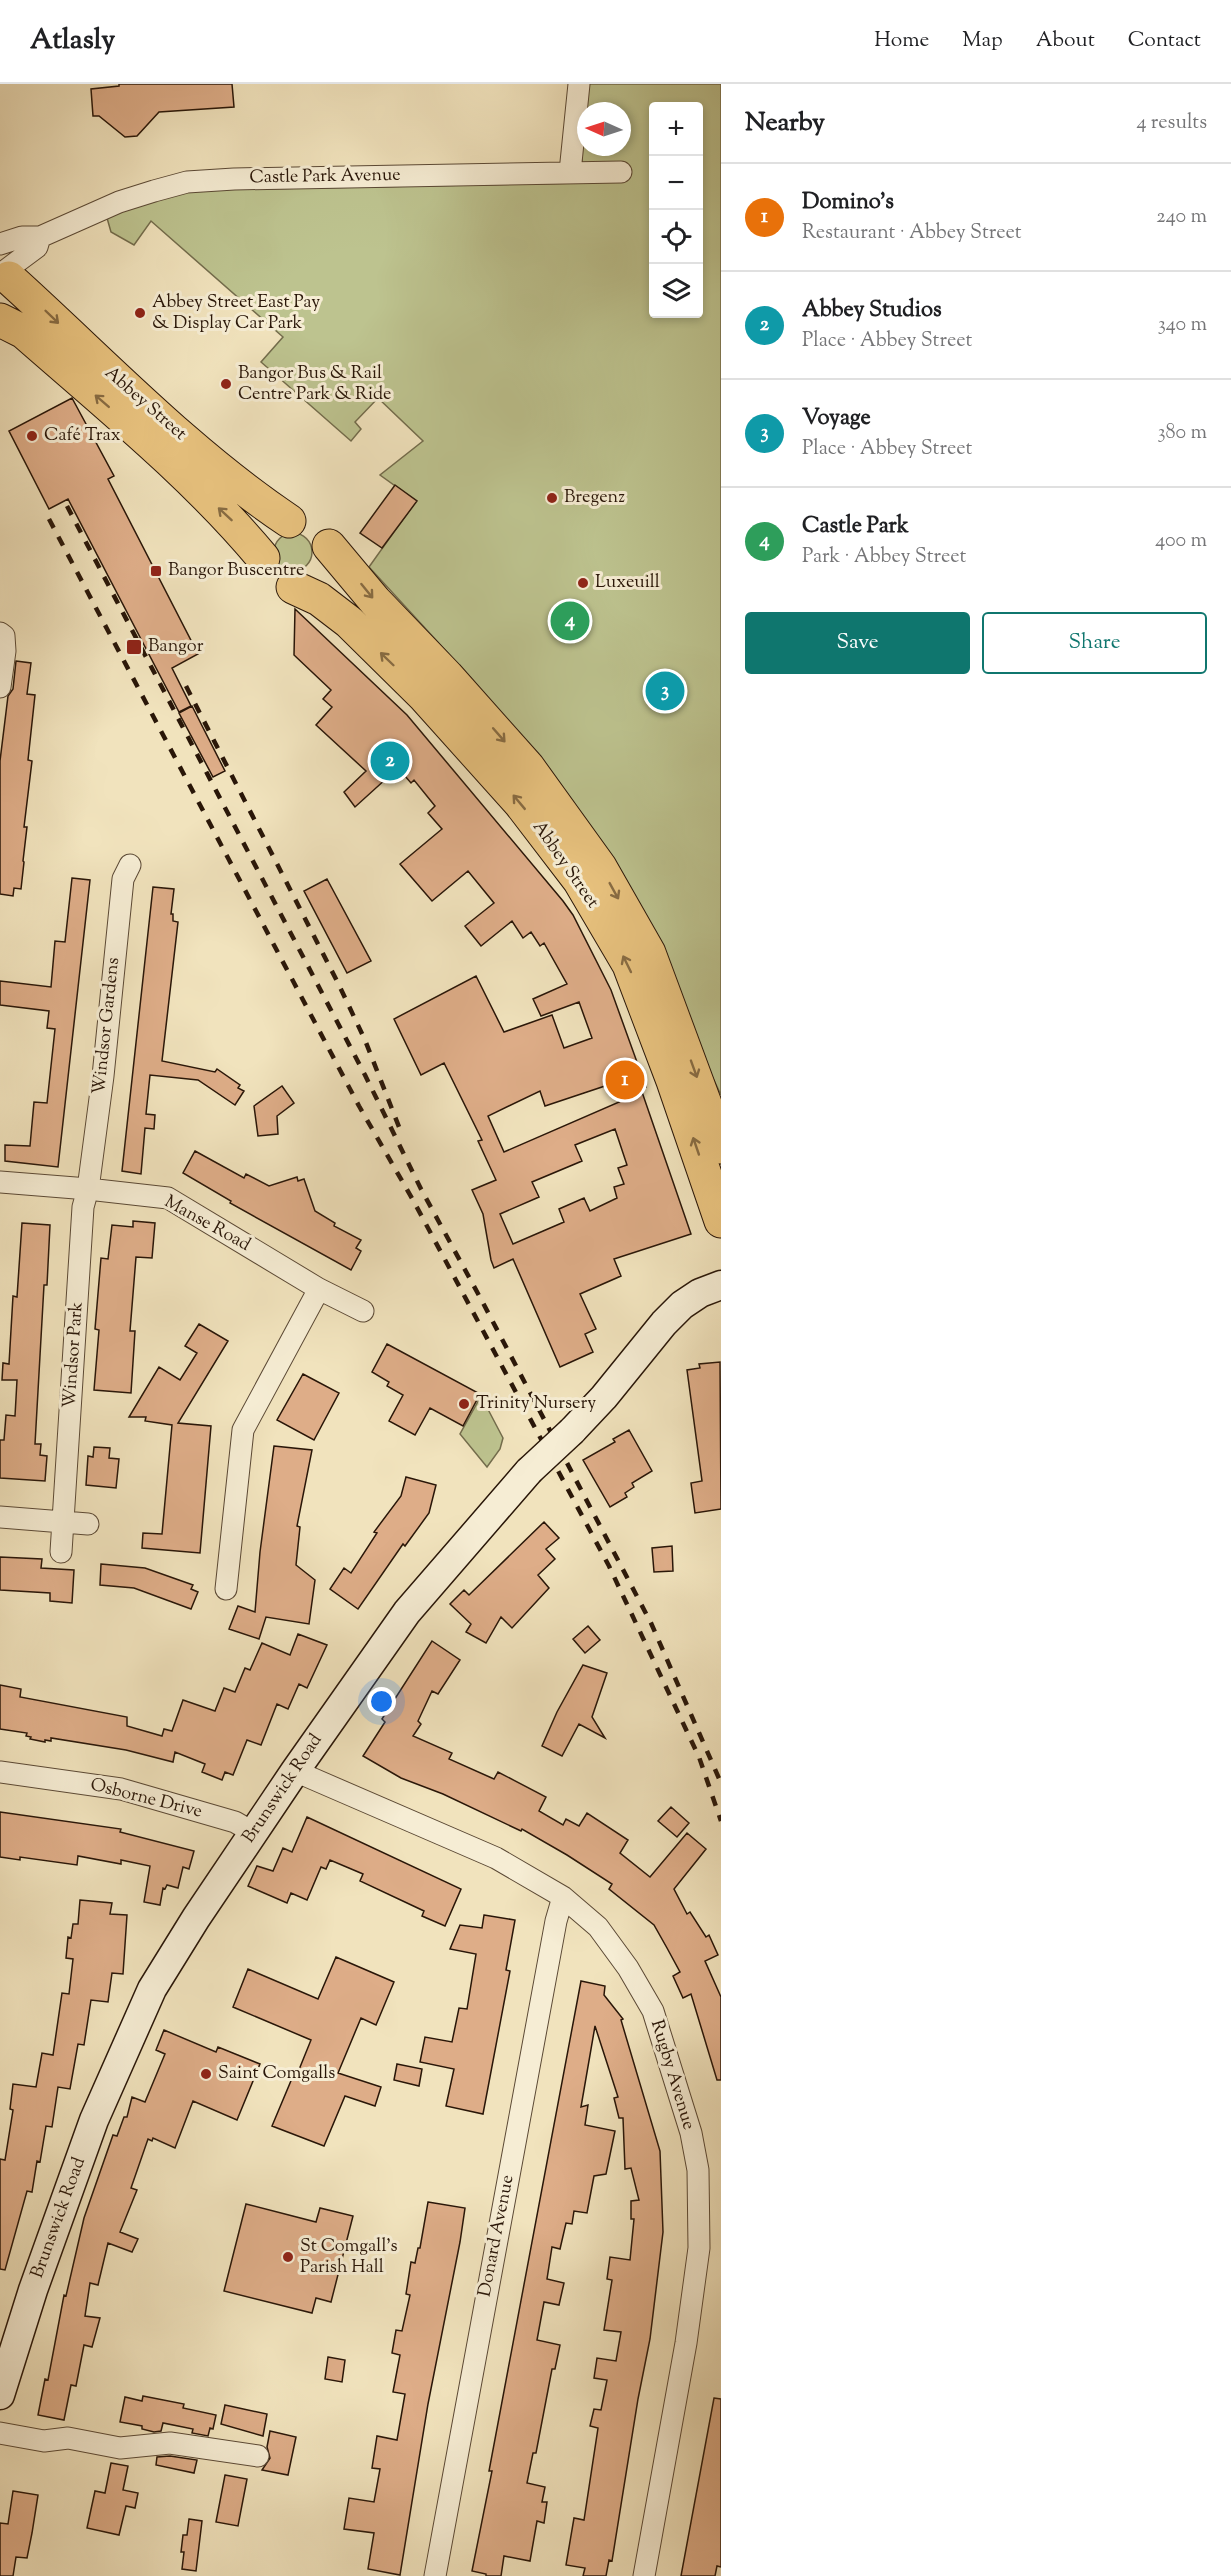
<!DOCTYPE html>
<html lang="en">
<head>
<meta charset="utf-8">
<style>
  :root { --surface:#fff; --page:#f6f6f6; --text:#202124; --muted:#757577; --line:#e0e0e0; --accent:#0f766e }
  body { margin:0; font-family:"Sorts Mill Goudy",serif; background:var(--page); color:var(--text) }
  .controls { position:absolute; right:18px; top:18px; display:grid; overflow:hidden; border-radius:6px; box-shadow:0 3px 9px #0003 }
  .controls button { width:54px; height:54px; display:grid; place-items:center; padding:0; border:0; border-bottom:2px solid var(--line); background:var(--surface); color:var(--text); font:30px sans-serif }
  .compass { position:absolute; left:577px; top:18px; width:54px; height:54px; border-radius:50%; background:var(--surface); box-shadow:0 3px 9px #0003; rotate:273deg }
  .you { position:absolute; left:382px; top:1618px; width:21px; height:21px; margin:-15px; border:4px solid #fff; border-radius:50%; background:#1a73e8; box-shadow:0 0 0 9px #1a73e833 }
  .badge { display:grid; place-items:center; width:39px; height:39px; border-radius:50%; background:var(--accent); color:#fff; font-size:20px; font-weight:700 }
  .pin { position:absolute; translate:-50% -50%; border:3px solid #fff; box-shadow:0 2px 6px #0006 }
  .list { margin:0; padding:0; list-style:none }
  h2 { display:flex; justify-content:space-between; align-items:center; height:78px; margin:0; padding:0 24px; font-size:26px }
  h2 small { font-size:20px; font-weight:400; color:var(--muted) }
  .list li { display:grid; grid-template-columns:39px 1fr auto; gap:18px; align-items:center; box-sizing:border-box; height:108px; padding:0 24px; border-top:2px solid var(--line) }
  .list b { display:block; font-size:22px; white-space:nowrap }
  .list p { margin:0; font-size:20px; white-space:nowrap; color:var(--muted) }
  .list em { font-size:20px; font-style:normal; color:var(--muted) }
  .actions { display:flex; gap:12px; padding:18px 24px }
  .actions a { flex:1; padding:14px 0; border:2px solid var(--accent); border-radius:6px; text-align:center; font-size:21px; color:var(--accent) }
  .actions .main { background:var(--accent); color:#fff }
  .icon { flex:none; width:33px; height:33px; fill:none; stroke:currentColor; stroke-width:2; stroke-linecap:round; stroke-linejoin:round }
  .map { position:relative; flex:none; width:721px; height:2492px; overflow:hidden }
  header { display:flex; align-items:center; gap:36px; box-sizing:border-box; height:84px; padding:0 30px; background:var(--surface); border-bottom:2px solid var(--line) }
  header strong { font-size:28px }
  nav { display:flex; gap:33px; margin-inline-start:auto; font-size:21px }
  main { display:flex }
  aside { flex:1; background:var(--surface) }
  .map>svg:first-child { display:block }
  .green { fill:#bdc38f; stroke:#736c4c; stroke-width:1.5; fill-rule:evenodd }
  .building { fill:#dead88; stroke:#291608; stroke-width:1.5; fill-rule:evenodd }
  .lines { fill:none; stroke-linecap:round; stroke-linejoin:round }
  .minor-casing { stroke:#5b4935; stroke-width:23 }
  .secondary-casing { stroke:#291608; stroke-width:31 }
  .primary-casing { stroke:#291608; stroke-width:35 }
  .minor { stroke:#f6edd4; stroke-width:21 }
  .secondary { stroke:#f6edd4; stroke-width:28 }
  .primary { stroke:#e8c27e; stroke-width:33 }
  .rail { stroke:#291608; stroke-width:4.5; stroke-dasharray:10 10; stroke-linecap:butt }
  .secondary-bridge-casing { stroke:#291608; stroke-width:31; stroke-linecap:butt }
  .secondary-bridge { stroke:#f6edd4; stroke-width:28 }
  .oneway { stroke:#886c43 }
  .poi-dot { fill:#8f2418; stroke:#f6edd4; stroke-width:2 }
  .labels { text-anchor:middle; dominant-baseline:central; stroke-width:6; stroke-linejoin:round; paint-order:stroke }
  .street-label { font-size:18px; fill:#291608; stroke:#f6edd4 }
  .poi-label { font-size:18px; fill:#291608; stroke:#f6edd4; text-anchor:start }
</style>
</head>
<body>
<header>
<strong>Atlasly</strong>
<nav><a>Home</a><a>Map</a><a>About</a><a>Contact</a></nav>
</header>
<main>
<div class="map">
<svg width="721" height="2492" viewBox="0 0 721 2492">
  <rect width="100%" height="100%" fill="#f1e3bd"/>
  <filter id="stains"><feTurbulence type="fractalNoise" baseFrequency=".00333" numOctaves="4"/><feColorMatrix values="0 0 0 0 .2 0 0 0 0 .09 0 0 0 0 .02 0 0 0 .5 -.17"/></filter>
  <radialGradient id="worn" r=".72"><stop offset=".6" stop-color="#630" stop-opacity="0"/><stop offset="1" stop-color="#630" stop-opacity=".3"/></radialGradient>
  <path class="green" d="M588,0H721V1011L698,963L521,652L469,592L369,483L416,417L380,391L423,357L378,314L355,338L361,345L351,357L261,278L283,253L151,137L134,161L111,148L107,134L135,121L193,106L582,99V61ZM654,22H698V230H654ZM586,27H622V63H586Z
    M274 468a19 19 0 1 1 38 0a19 19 0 1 1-38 0Z
    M481,1312L503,1354L500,1365L487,1383L460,1350Z"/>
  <path class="building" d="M119,0H232L234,23L159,28L137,52L125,53L99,32H93L91,5L119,2Z
    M72,314L114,392L108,395L198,570L172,584L191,622L179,628L68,415L49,425L9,347Z
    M395,401L417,417L382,464L360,449Z
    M295,525L407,631L563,817L573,831L611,906L646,1003L629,1010L623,996L545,1022L540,1007L488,1032L504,1068L642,1008L691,1150L614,1175L621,1192L580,1210L596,1245L585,1250L593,1268L560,1283L513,1175L494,1184L491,1176L483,1130L472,1106L496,1096L478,1057L482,1056L444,979L421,991L394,935L476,892L504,948L552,931L564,964L592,954L579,918L541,932L533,915L567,900L544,859L540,862L531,848L523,854L512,837L481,862L465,842L494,819L468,787L432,817L400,780L442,745L428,729L435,722L414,696L411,699L398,684L355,723L344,708L366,687L316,641L332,623L323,615L331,606L294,571ZM615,1045L627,1081L618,1084L624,1100L614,1103L617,1114L590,1127L584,1114L559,1125L564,1138L513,1160L500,1130L539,1113L532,1098L582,1077L575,1061Z
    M16,577L31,579L27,610L35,611L28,676L32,677L24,743H27L23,777L24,778L21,805L14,804L13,812L0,810V677L8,612L13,605Z
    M192,622L225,687L213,693L179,629Z
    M72,794L90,796L58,1083L5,1077V1061L30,1062L34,1018L47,1019L55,945L47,944L49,927L0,921V897L51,903L55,857L65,858Z
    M327,795L371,877L347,889L304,807Z
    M153,803L174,805L171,830H173V837L178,838L162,977L215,988L217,985L240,1001L238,1004L244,1007L235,1021L198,996L150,991L146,1030L155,1031L154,1045L145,1044L141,1090L122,1087Z
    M282,1002L294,1019L277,1032L278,1050L258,1052L254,1022Z
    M195,1067L244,1094L246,1090L269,1102L297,1093L298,1097L304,1095L315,1127L335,1139L334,1142L361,1156L356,1164L361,1167L351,1186L230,1119L231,1117L183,1089Z
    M133,1137L155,1139L152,1174L136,1173L130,1247H135L131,1309L94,1306L99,1246L95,1245L101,1174L108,1175L112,1141L133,1143Z
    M22,1139L50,1141L47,1201H44L35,1360H41L40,1371L47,1372L45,1397L0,1394V1356H4L6,1331L15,1332L17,1296H2L3,1279L9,1280L13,1212L17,1213Z
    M199,1240L228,1257L178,1339L211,1342L200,1469L142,1464L143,1449L162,1450L172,1341L145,1337L146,1333H129L159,1283L180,1296L197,1269L185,1262Z
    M387,1260L480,1310L463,1342L430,1324L415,1351L389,1337L403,1311L387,1302L389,1298L372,1288Z
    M720,1278L721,1425L695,1429L691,1399L702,1397L687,1286L700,1284L699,1280Z
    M303,1290L339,1309L314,1356L277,1336Z
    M629,1346L652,1387L632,1399L634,1403L625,1409L627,1413L610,1423L583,1376L615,1358L613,1355Z
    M274,1362L312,1366L297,1442L300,1443L296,1481L315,1496L309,1540L266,1533L259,1555L229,1545L238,1522L255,1528L260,1468Z
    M94,1363L110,1364L109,1374L119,1375L116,1404L86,1401L88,1372L93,1373Z
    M406,1393L436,1401L429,1429L405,1462L403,1460L358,1525L330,1505L344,1484L351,1489L377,1449L374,1448L401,1412Z
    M544,1438L559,1454L546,1465L555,1475L538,1491L549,1504L512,1544L501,1533L486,1559L466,1548L471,1540L450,1520L464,1506L469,1511Z
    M672,1462L673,1487L654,1488L652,1464Z
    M0,1473L42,1475L41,1484L74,1486L72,1519L50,1517V1509L0,1506Z
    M101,1480L145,1484L193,1501L191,1505L198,1508L191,1525L134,1504L100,1501Z
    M588,1542L600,1556L585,1569L573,1555Z
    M298,1550L327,1561L307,1604L299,1600L288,1625L277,1620L261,1661L247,1656L233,1691L225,1688L222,1696L202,1688L205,1680L175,1668L173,1678L126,1666L51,1654V1657L45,1656V1658L30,1655L31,1653L26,1652L27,1649L0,1645V1601L21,1605L20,1613L127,1633V1642L162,1652L164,1645L172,1647L183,1616L215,1627L224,1604L235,1608L245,1584L250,1586L262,1559L290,1571Z
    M432,1557L460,1576L438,1610L432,1607L418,1637L421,1640L413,1652L452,1669L449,1675L494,1695L498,1688L546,1713L539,1727L563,1741L566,1735L579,1742L587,1729L628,1756L620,1769L650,1793L687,1749L706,1765L674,1805L687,1830L690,1828L706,1853L709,1851L718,1871L705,1877L721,1913V1996H717L691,1910L683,1914L673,1892L680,1888L667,1864L654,1841L609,1805L612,1800L567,1771L522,1745L521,1747L443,1710L401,1694L363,1672L385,1638L382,1635Z
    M583,1581L607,1589L592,1633L605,1654L579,1640L562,1672L542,1662L557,1628Z
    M671,1723L689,1739L677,1753L658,1737Z
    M0,1728L121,1745L120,1748L194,1767L189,1785L183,1783L178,1804L167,1801L165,1805L163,1804L160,1821L144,1818L150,1782L121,1776V1780L78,1772L77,1781L20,1773V1776L0,1773Z
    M307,1733L461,1805L445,1842L422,1832L424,1827L360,1797L363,1790L330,1776L326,1785L321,1783L307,1816L291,1809L287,1819L248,1802L257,1782L273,1787L283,1764L292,1768Z
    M80,1816L112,1819L110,1830L127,1831L123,1890L112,1889L108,1918L91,1916L84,1961L78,1960L70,2005L58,2003L52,2043L46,2042L40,2078L37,2077L32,2108L27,2107L5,2186L0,2185V2075L5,2076L13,2026L10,2025L13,2000L36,2003L42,1969L53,1971L62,1909L69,1910L73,1875L66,1874L68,1853L71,1854L73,1840H78Z
    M484,1831L515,1836L506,1886L510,1887L483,2030L446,2022L454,1985L420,1978L425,1953L452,1958L459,1924L467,1925L476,1870L450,1865L460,1841L482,1844Z
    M336,1873L394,1898L376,1941L361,1934L338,1989L381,2003L375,2022L345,2012L324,2062L272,2042L293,1992L296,1993L311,1956L233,1923L248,1885L318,1915Z
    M581,1897L605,1902L604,1911L623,1935L621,1936L660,2067L663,2148L650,2255L638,2315L612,2477L609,2476L606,2492H583L585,2484L566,2481L574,2434L584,2436L598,2344L590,2342L594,2325L601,2326L607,2296L594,2294L597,2274L616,2277L621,2248L604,2246L612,2196L607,2195L610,2173L630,2176L634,2135H631V2117L639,2116L631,2084L625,2085L623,2034H619L614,2014L618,2013L595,1942L581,2023L588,2021L585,2041L615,2047L606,2090L594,2092L587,2129L574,2127L572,2140L566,2139L560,2165L552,2163L547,2195L564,2199L559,2221L544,2218L537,2256L560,2261L555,2285H552L536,2369H533L527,2399L545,2403L542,2418H547L544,2439L537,2437L530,2477L504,2472L501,2492H486V2490L472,2487L492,2387H489Z
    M164,1946L216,1968L218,1963L260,1980L237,2036L193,2017L175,2064L153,2054L152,2057L148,2055L131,2104L137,2106L120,2148L138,2155L132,2168L108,2159L98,2201L90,2199L85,2232L100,2234L92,2263L84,2261L76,2302L71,2301L64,2336L38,2331L45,2295L48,2296L64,2211L66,2212L84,2134L113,2051L117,2052L124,2033H127L132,2013L145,2018L165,1970L156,1966Z
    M397,1980L422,1985L419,2002L394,1996Z
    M428,2118L465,2124L460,2158L428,2320L400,2491L368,2485L374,2449L344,2445L349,2414L374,2418L380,2385L372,2384L377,2352L397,2356L405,2310L393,2308L400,2271L392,2269L396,2246L402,2247L410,2211L406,2210L411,2178L415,2179L418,2164H420Z
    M246,2120L316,2138L320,2124L353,2132L331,2218L316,2214L312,2229L224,2207Z
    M328,2273L345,2276L342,2298L325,2295Z
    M143,2312L184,2320L183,2324L216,2331L213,2345L210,2344L208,2352L192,2349L193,2345L163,2339L161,2347L154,2348L142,2345V2342L120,2338L125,2313L142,2317Z
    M714,2314L721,2315V2483L717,2482L715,2492H681Z
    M225,2321L267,2330L263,2352L221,2340Z
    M270,2347L296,2353L288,2391L262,2386L270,2374L267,2363Z
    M170,2372L197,2376L194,2389L156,2381L157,2373Z
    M111,2379L128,2382L123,2406L138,2409L135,2424L126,2422L119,2451L87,2444L95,2407L105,2409Z
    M225,2391L247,2395L238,2442L216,2438Z
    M13,2407L38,2411L32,2449L27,2474L16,2473L13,2492H0V2439L8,2440Z
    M189,2435L202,2437L196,2487L182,2485L184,2468H181L183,2451H187Z"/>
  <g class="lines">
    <defs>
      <path id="minor" d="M570,88L579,0
        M0,160L22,153H40L119,118L154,107L187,98L234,95L621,88
        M6,186L37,163L40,153
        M0,549L4,552L5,567L0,603
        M0,1098L88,1105L168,1114L319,1205L363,1227
        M0,1433L88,1440
        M61,1468L83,1123L88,1105L103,992L123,795L130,781
        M226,1505L243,1346L319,1205
        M295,1687L496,1774L563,1813L598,1843L628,1884L653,1927L691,2049L698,2086L699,2164L686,2259L644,2492
        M0,1688L121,1705L235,1738L254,1749
        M0,2349L44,2357L68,2354L120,2364L170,2359L258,2372
        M435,2492L556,1837L563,1813"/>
      <path id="secondary" d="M572,1347L604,1313L664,1239L682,1221L700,1209L721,1201
        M0,2311L33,2206L94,2036L152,1905L196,1834L295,1687L407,1528L529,1387"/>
      <path id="primary" d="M9,194C100,276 186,368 289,437
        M0,236L24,248C106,320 193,390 263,474
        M329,462L375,517L447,592L528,683L600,783L649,869L721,1063
        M293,503L319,515L349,538L424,612L520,719L579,796L629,881L673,997L721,1137"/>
    </defs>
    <use href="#minor" class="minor-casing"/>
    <use href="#secondary" class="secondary-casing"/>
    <use href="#primary" class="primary-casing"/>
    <use href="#minor" class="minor"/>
    <use href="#secondary" class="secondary"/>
    <use href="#primary" class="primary"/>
    <path class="rail" d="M67,422L365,991L421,1105L482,1217L651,1539L721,1699
      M49,435L359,1022L413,1116L609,1482L699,1673L721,1737
      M186,602L338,899L365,956L401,1048"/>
    <defs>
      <path id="secondary-bridge" d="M529,1387L572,1347"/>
    </defs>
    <use href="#secondary-bridge" class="secondary-bridge-casing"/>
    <use href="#secondary-bridge" class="secondary-bridge"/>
  </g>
  <defs><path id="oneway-shaft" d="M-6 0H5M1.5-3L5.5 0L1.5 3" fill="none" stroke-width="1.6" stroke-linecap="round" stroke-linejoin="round" transform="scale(1.5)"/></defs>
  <g class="oneway">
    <use href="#oneway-shaft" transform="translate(52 233) rotate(44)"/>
    <use href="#oneway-shaft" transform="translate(102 317) rotate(-139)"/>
    <use href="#oneway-shaft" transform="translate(225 430) rotate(-137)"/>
    <use href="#oneway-shaft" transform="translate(367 507) rotate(51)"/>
    <use href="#oneway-shaft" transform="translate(387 575) rotate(-136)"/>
    <use href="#oneway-shaft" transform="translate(499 651) rotate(49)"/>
    <use href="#oneway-shaft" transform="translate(519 718) rotate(-130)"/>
    <use href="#oneway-shaft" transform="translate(614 807) rotate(61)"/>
    <use href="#oneway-shaft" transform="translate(627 880) rotate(-116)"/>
    <use href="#oneway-shaft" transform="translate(694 985) rotate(70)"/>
    <use href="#oneway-shaft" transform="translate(696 1062) rotate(-109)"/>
  </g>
  <g class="poi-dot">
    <circle cx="140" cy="229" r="6"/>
    <circle cx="226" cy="300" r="6"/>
    <circle cx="32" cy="352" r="6"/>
    <circle cx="552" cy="414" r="6"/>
    <rect x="150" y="481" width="12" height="12" rx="3"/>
    <circle cx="583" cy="499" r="6"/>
    <rect x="126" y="555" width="16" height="16" rx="3"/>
    <circle cx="464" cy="1320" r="6"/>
    <circle cx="206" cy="1990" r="6"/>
    <circle cx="288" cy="2173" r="6"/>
  </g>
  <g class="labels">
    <g class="street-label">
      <text transform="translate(325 93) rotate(-1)">Castle Park Avenue</text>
      <text transform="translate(145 320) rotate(41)">Abbey Street</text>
      <text transform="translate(565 781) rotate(55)">Abbey Street</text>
      <text transform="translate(107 942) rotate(-84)">Windsor Gardens</text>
      <text transform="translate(207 1140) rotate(29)">Manse Road</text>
      <text transform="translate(74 1271) rotate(-86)">Windsor Park</text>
      <text transform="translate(283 1705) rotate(-56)">Brunswick Road</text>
      <text transform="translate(146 1715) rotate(14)">Osborne Drive</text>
      <text transform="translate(672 1991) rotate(73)">Rugby Avenue</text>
      <text transform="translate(59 2134) rotate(-70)">Brunswick Road</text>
      <text transform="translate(497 2152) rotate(-79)">Donard Avenue</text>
    </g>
    <g class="poi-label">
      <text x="152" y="219">Abbey Street East Pay<tspan x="152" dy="21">&amp; Display Car Park</tspan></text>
      <text x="238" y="290">Bangor Bus &amp; Rail<tspan x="238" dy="21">Centre Park &amp; Ride</tspan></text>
      <text x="44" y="352">Café Trax</text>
      <text x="564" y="414">Bregenz</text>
      <text x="168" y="487">Bangor Buscentre</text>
      <text x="595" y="499">Luxeuill</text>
      <text x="148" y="563">Bangor</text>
      <text x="476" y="1320">Trinity Nursery</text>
      <text x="218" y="1990">Saint Comgalls</text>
      <text x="300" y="2163">St Comgall's<tspan x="300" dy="21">Parish Hall</tspan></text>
    </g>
  </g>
  <rect width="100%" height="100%" filter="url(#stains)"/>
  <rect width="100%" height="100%" fill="url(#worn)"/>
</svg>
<div class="controls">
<button>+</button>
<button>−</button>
<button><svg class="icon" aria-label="locate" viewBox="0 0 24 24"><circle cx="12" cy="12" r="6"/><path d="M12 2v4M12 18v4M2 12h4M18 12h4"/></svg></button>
<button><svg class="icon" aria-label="layers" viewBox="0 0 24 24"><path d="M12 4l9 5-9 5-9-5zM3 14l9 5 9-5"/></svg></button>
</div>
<svg class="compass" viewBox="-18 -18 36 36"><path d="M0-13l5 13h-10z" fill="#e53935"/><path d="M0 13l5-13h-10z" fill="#757577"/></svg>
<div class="you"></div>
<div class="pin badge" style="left:625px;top:996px;background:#e8710a">1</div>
<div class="pin badge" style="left:390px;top:677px;background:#0f9aa8">2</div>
<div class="pin badge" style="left:665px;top:607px;background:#0f9aa8">3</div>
<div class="pin badge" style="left:570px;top:537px;background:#2e9e5b">4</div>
</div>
<aside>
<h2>Nearby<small>4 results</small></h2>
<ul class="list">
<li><span class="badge" style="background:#e8710a">1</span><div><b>Domino's</b><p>Restaurant · Abbey Street</p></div><em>240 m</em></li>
<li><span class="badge" style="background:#0f9aa8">2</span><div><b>Abbey Studios</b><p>Place · Abbey Street</p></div><em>340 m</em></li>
<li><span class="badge" style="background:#0f9aa8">3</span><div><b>Voyage</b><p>Place · Abbey Street</p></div><em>380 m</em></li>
<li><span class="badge" style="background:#2e9e5b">4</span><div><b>Castle Park</b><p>Park · Abbey Street</p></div><em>400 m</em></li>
</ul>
<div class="actions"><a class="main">Save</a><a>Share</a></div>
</aside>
</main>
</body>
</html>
